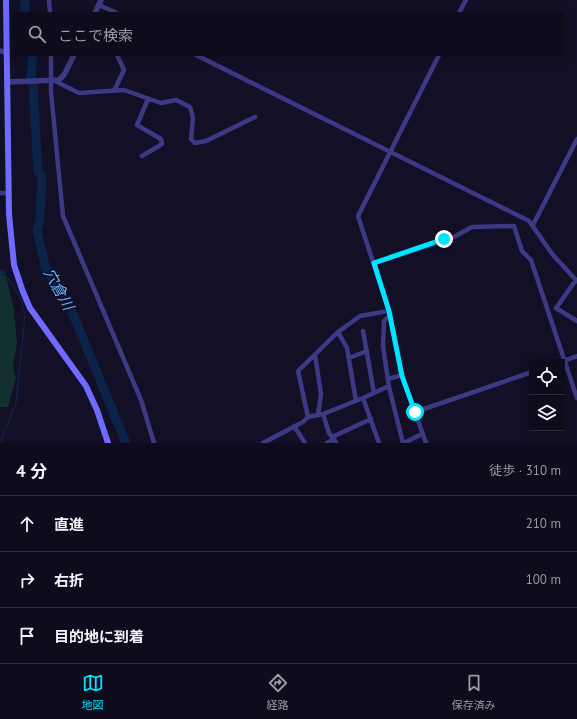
<!DOCTYPE html>
<html lang="ja">
<head>
<meta charset="utf-8">
<style>
  :root { --surface:#0e0b1c; --page:#171425; --text:#f1f3f6; --muted:#9b9ba3; --line:#2e2b3b; --accent:#00e5ff }
  body { margin:0; font-family:"PT Sans","Noto Sans JP",sans-serif; background:var(--page); color:var(--text) }
  .controls { position:absolute; right:12px; bottom:12px; display:grid; overflow:hidden; border-radius:0px; box-shadow:0 2px 10px #0003 }
  .controls button { width:36px; height:36px; display:grid; place-items:center; padding:0; border:0; border-bottom:1px solid var(--line); background:var(--surface); color:var(--text); font:20px sans-serif }
  .stop { position:absolute; width:12px; height:12px; margin:-9px; border:3px solid #00e5ff; border-radius:50%; background:#fff }
  .stop.end { background:#00e5ff; border-color:#fff; box-shadow:0 1px 4px #0008 }
  .list { margin:0; padding:0; list-style:none }
  h2 { display:flex; justify-content:space-between; align-items:center; height:52px; margin:0; padding:0 16px; font-size:17px }
  h2 small { font-size:13px; font-weight:400; color:var(--muted) }
  .list li { display:grid; grid-template-columns:26px 1fr auto; gap:12px; align-items:center; box-sizing:border-box; height:56px; padding:0 16px; border-top:1px solid var(--line) }
  .list b { display:block; font-size:15px; white-space:nowrap }
  .list em { font-size:13px; font-style:normal; color:var(--muted) }
  .icon { flex:none; width:22px; height:22px; fill:none; stroke:currentColor; stroke-width:2; stroke-linecap:round; stroke-linejoin:round }
  .map { position:relative; flex:none; width:577px; height:443px; overflow:hidden }
  .search { position:absolute; background:var(--surface); box-shadow:0 2px 10px #0003; left:12px; right:12px; top:12px; height:44px; display:flex; align-items:center; gap:10px; box-sizing:border-box; padding:0 14px; border-radius:0px; color:var(--muted); font-size:15px }
  .sheet { height:220px; background:var(--surface) }
  nav { display:flex; justify-content:space-around; align-items:center; box-sizing:border-box; height:56px; border-top:1px solid var(--line); background:var(--surface); font-size:11px; color:var(--muted) }
  nav a { display:grid; justify-items:center; gap:2px }
  nav .on { color:var(--accent) }
  .map>svg:first-child { display:block }
  .green { fill:#12302f }
  .lines { fill:none; stroke-linecap:round; stroke-linejoin:round }
  .stream { stroke:#0c2248; stroke-width:1.5 }
  .river { stroke:#0c2248; stroke-width:9 }
  .minor { stroke:#3d3a85; stroke-width:4.5 }
  .tertiary { stroke:#3d3a85; stroke-width:5.5 }
  .secondary { stroke:#6f6bff; stroke-width:6 }
  .route { stroke:#00e5ff; stroke-width:5 }
  .labels { text-anchor:middle; dominant-baseline:central; stroke-width:3.5; stroke-linejoin:round; paint-order:stroke }
  .water-label { font-size:15px; font-style:italic; fill:#62b6ff; stroke:#130f26 }
</style>
</head>
<body>
<div class="map">
<svg width="577" height="443" viewBox="0 0 577 443">
  <rect width="100%" height="100%" fill="#130f26"/>
  <path class="green" d="M0,269L5,272L14,310L17,343L13,366L16,378L8,407H0Z"/>
  <g class="lines">
    <path class="stream" d="M0,270C13,283 23,297 25,316L16,404L0,442
      M0,275L4,274"/>
    <path class="river" d="M25,0V13
      M33,55L31,77L33,85L38,172L42,176L40,219L37,230L45,266L72,312L126,443"/>
    <path class="minor" d="M49,0L50,13
      M99,5L117,13
      M459,13L466,0
      M51,55V92L63,216L141,400L154,443
      M196,55L529,221L553,255L577,281
      M55,81L79,93L124,90L161,103L176,100L190,107L193,118L191,139L195,143L206,141L255,117
      M114,91L124,70L117,55
      M142,156L162,144L161,139L137,125L148,99
      M0,193H9
      M533,225L577,139
      M374,263L452,238L472,227L514,226L522,251L531,260L577,398
      M576,280L556,308L577,321
      M390,315L384,321L383,346L389,387L403,443
      M363,331L374,393
      M338,332L347,348L356,401
      M315,355L321,394L318,415
      M349,358L367,351
      M561,362L577,356
      M388,379L402,375
      M363,398L389,386
      M415,412L532,372
      M323,414L329,433L333,438
      M308,417L298,371L338,332L360,316L389,311
      M294,426L305,443
      M332,437L371,419
      M263,443L303,422L308,417L323,414L363,398L379,443
      M327,443L334,439L336,443
      M404,443L422,434
      M426,443L402,376L389,311L358,216L439,55"/>
    <path class="tertiary" d="M95,13L101,0
      M0,51L6,52
      M7,82L59,80L64,75L74,55"/>
    <path class="secondary" d="M6,0L9,214L14,265L23,292L30,308L86,386L97,410L108,443"/>
  </g>
  <g class="lines">
    <path class="route" d="M415,412L402,376L389,311L374,263L444,239"/>
  </g>
  <g class="labels">
    <g class="water-label">
      <text transform="translate(59 289) rotate(61)">穴倉川</text>
    </g>
  </g>
</svg>
<div class="controls">
<button><svg class="icon" aria-label="locate" viewBox="0 0 24 24"><circle cx="12" cy="12" r="6"/><path d="M12 2v4M12 18v4M2 12h4M18 12h4"/></svg></button>
<button><svg class="icon" aria-label="layers" viewBox="0 0 24 24"><path d="M12 4l9 5-9 5-9-5zM3 14l9 5 9-5"/></svg></button>
</div>
<div class="stop" style="left:415px;top:412px"></div>
<div class="stop end" style="left:444px;top:239px"></div>
<div class="search"><svg class="icon" aria-label="search" viewBox="0 0 24 24"><circle cx="10" cy="10" r="6"/><path d="M15 15l6 6"/></svg>ここで検索</div>
</div>
<section class="sheet">
<h2>4 分<small>徒歩 · 310 m</small></h2>
<ul class="list">
<li><svg class="icon" aria-label="ahead" viewBox="0 0 24 24"><path d="M12 20V5M6 11l6-6 6 6"/></svg><div><b>直進</b></div><em>210 m</em></li>
<li><svg class="icon" aria-label="right" viewBox="0 0 24 24"><path d="M7 20v-9h11M14 6l5 5-5 5"/></svg><div><b>右折</b></div><em>100 m</em></li>
<li><svg class="icon" aria-label="arrive" viewBox="0 0 24 24"><path d="M6 21V4h12l-3 4 3 4H6"/></svg><div><b>目的地に到着</b></div></li>
</ul>
</section>
<nav>
<a class="on"><svg class="icon" aria-label="map" viewBox="0 0 24 24"><path d="M3 6l6-2 6 2 6-2v14l-6 2-6-2-6 2zM9 4v14M15 6v14"/></svg>地図</a>
<a><svg class="icon" aria-label="directions" viewBox="0 0 24 24"><path d="M12 3l9 9-9 9-9-9zM9 14v-3h6M13 9l2 2-2 2"/></svg>経路</a>
<a><svg class="icon" aria-label="saved" viewBox="0 0 24 24"><path d="M7 4h10v16l-5-4-5 4z"/></svg>保存済み</a>
</nav>
</body>
</html>
